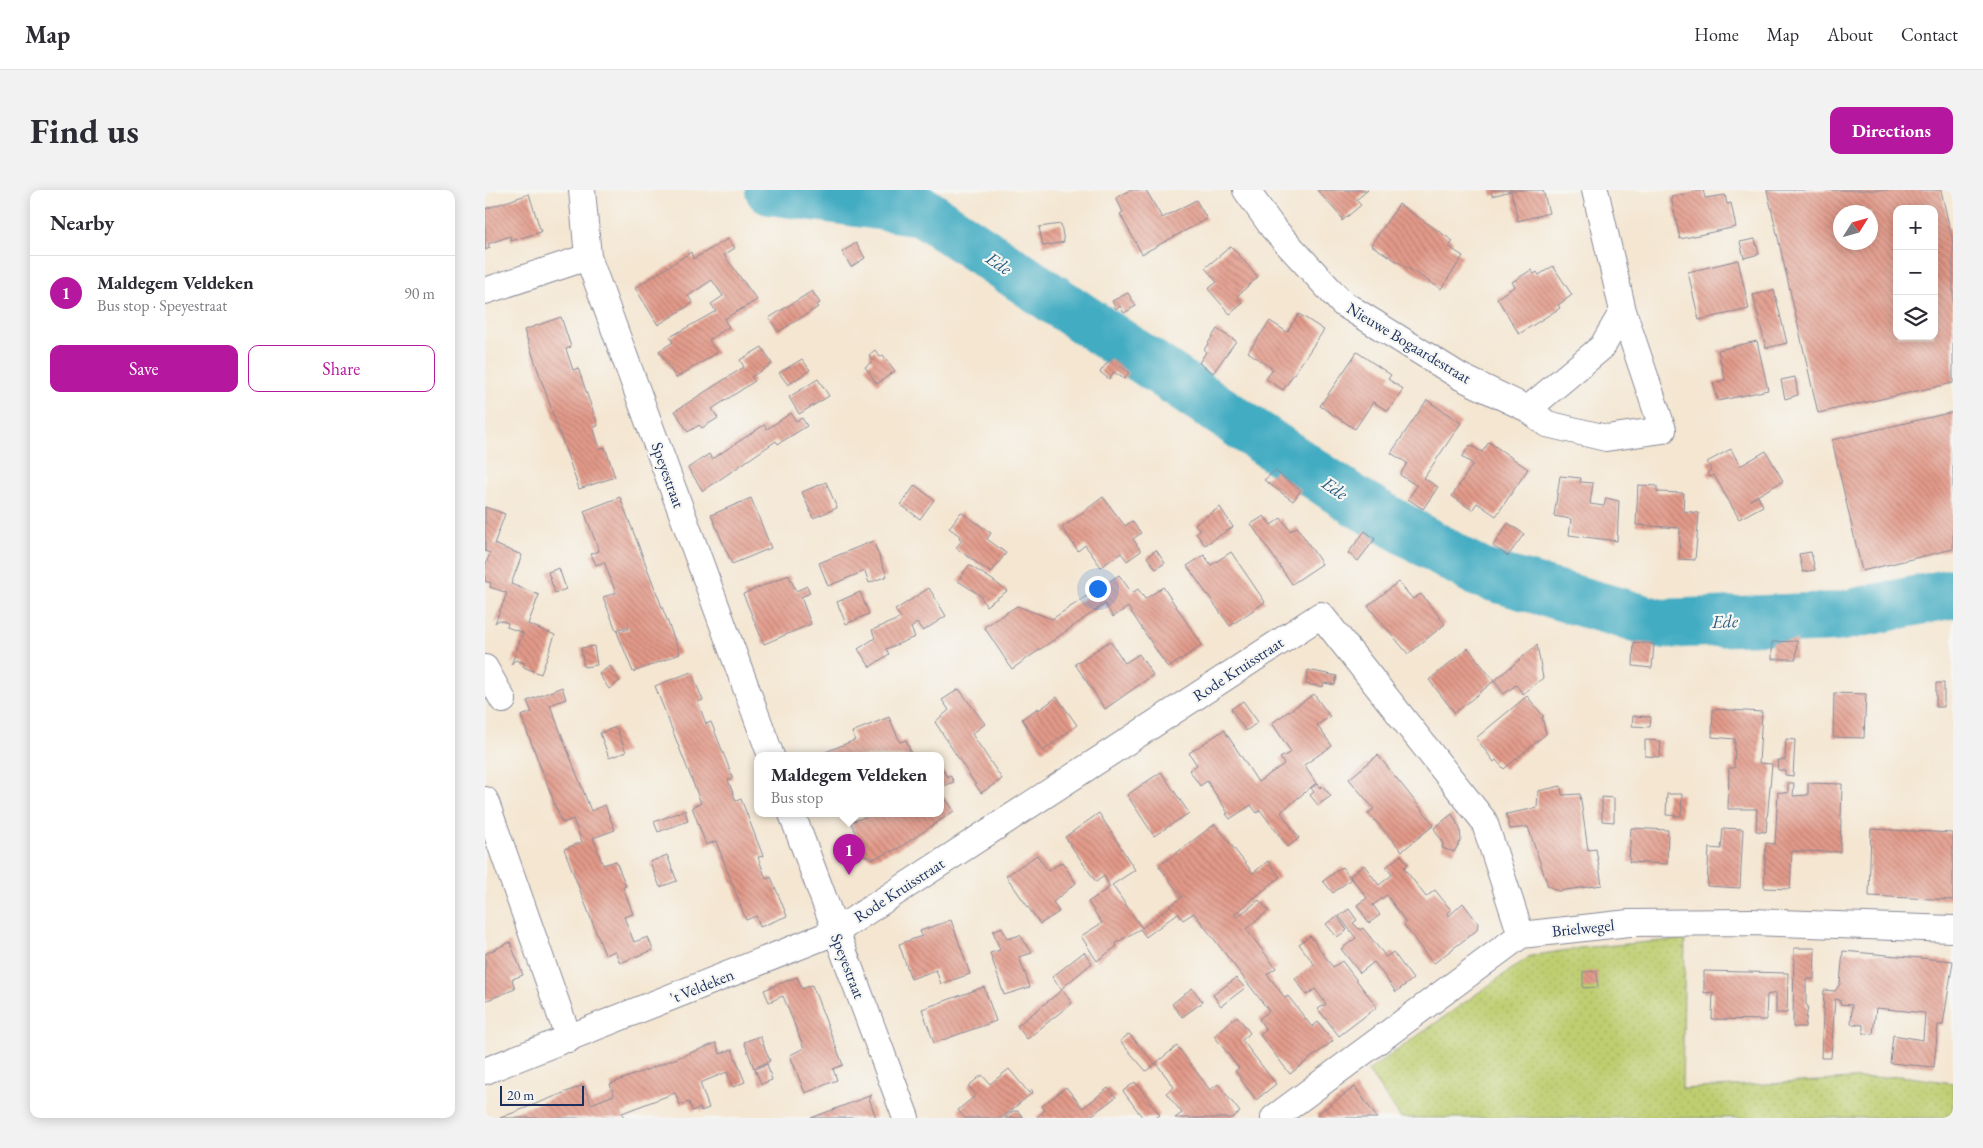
<!DOCTYPE html>
<html lang="en">
<head>
<meta charset="utf-8">
<style>
  :root { --surface:#fff; --page:#f2f2f3; --text:#2b2b33; --muted:#7c7c81; --line:#e1e1e2; --accent:#b5179e }
  body { margin:0; font-family:"EB Garamond",serif; background:var(--page); color:var(--text) }
  .controls { position:absolute; right:15px; top:15px; display:grid; overflow:hidden; border-radius:10px; box-shadow:0 2px 12px #0003 }
  .controls button { width:45px; height:45px; display:grid; place-items:center; padding:0; border:0; border-bottom:1px solid var(--line); background:var(--surface); color:var(--text); font:25px sans-serif }
  .compass { position:absolute; left:1348px; top:15px; width:45px; height:45px; border-radius:50%; background:var(--surface); box-shadow:0 2px 12px #0003; rotate:53deg }
  .scale { position:absolute; left:15px; bottom:12px; width:84px; box-sizing:border-box; padding-left:5px; border:2px solid #1b2f5e; border-top:0; font-size:14px; line-height:18px; white-space:nowrap; color:#1b2f5e; -webkit-text-stroke:4px #f6f6f2; paint-order:stroke }
  .you { position:absolute; left:612px; top:398px; width:18px; height:18px; margin:-12px; border:4px solid #fff; border-radius:50%; background:#1a73e8; box-shadow:0 0 0 8px #1a73e833 }
  .badge { display:grid; place-items:center; width:32px; height:32px; border-radius:50%; background:var(--accent); color:#fff; font-size:16px; font-weight:700 }
  .pin { position:absolute; translate:-50% -41px; filter:drop-shadow(0 1px 2px #0008) }
  .pin::after { content:''; position:absolute; top:26px; width:18px; height:15px; background:inherit; clip-path:polygon(0 0,100% 0,50% 100%) }
  .popup { position:absolute; left:269px; top:562px; width:190px; height:65px; box-sizing:border-box; display:grid; place-content:center; border-radius:10px; background:var(--surface); filter:drop-shadow(0 1px 4px #0005); font-size:16px; white-space:nowrap; color:var(--muted) }
  .popup b { font-size:19px; color:var(--text) }
  .popup::after { content:''; position:absolute; left:50%; top:100%; margin-left:-10px; border:10px solid transparent; border-top-color:var(--surface) }
  .list { margin:0; padding:0; list-style:none }
  h2 { display:flex; justify-content:space-between; align-items:center; height:65px; margin:0; padding:0 20px; font-size:21px }
  h2 small { font-size:16px; font-weight:400; color:var(--muted) }
  .list li { display:grid; grid-template-columns:32px 1fr auto; gap:15px; align-items:center; box-sizing:border-box; height:75px; padding:0 20px; border-top:1px solid var(--line) }
  .list b { display:block; font-size:19px; white-space:nowrap }
  .list p { margin:0; font-size:16px; white-space:nowrap; color:var(--muted) }
  .list em { font-size:16px; font-style:normal; color:var(--muted) }
  .actions { display:flex; gap:10px; padding:15px 20px }
  .actions a { flex:1; padding:11px 0; border:1px solid var(--accent); border-radius:10px; text-align:center; font-size:18px; color:var(--accent) }
  .actions .main { background:var(--accent); color:#fff }
  .icon { flex:none; width:28px; height:28px; fill:none; stroke:currentColor; stroke-width:2; stroke-linecap:round; stroke-linejoin:round }
  .map { position:relative; flex:none; width:1468px; height:928px; overflow:hidden; border-radius:10px }
  header { display:flex; align-items:center; gap:30px; box-sizing:border-box; height:70px; padding:0 25px; background:var(--surface); border-bottom:1px solid var(--line) }
  header strong { font-size:24px }
  nav { display:flex; gap:28px; margin-inline-start:auto; font-size:18px }
  .intro { display:flex; align-items:center; justify-content:space-between; box-sizing:border-box; height:120px; padding:0 30px }
  h1 { margin:0; font-size:35px }
  .button { padding:12px 22px; border-radius:10px; background:var(--accent); color:#fff; font-size:18px; font-weight:700 }
  main { display:flex; gap:30px; padding:0 30px }
  aside { flex:1; background:var(--surface); border-radius:10px; box-shadow:0 2px 12px #0003 }
  .map>svg:first-child { display:block }
  .grass { fill:url(#grass-dots); stroke:#6c7e67 }
  .lines { fill:none; stroke-linecap:round; stroke-linejoin:round }
  .river { stroke:#42acc2; stroke-width:50 }
  .building { fill:url(#building-back-hatch); fill-rule:evenodd }
  .minor-casing { stroke:#888a98; stroke-width:28 }
  .minor { stroke:#fff; stroke-width:26 }
  .labels { text-anchor:middle; dominant-baseline:central; stroke-width:4.5; stroke-linejoin:round; paint-order:stroke }
  .street-label { font-size:16px; fill:#1b2f5e; stroke:#f6f6f2 }
  .water-label { font-size:18px; font-style:italic; fill:#295b81; stroke:#f6f6f2 }
</style>
</head>
<body>
<header>
<strong>Map</strong>
<nav><a>Home</a><a>Map</a><a>About</a><a>Contact</a></nav>
</header>
<div class="intro"><h1>Find us</h1><a class="button">Directions</a></div>
<main>
<aside>
<h2>Nearby<small></small></h2>
<ul class="list">
<li><span class="badge">1</span><div><b>Maldegem Veldeken</b><p>Bus stop · Speyestraat</p></div><em>90 m</em></li>
</ul>
<div class="actions"><a class="main">Save</a><a>Share</a></div>
</aside>
<div class="map">
<svg width="1468" height="928" viewBox="0 0 1468 928">
  <defs>
    <pattern id="grass-dots" width="8" height="8" patternUnits="userSpaceOnUse" patternTransform="scale(1.25)"><rect width="8" height="8" fill="#bece70"/><path d="M2 2h.1M6 6h.1" fill="none" stroke="#a3b163" stroke-width="1.8" stroke-linecap="round"/></pattern>
    <pattern id="building-back-hatch" width="6" height="6" patternUnits="userSpaceOnUse" patternTransform="scale(1.25)"><rect width="6" height="6" fill="#e39a89"/><path d="M-1 5l2 2M0 0l6 6M5-1l2 2" fill="none" stroke="#b77e73"/></pattern>
  </defs>
  <rect width="100%" height="100%" fill="#f6f6f2"/>
  <filter id="ink" filterUnits="userSpaceOnUse"><feTurbulence type="fractalNoise" baseFrequency=".02" numOctaves="2"/><feDisplacementMap in="SourceGraphic" scale="10" xChannelSelector="R" yChannelSelector="G"/><feConvolveMatrix kernelMatrix="1 2 1 2 8 2 1 2 1" color-interpolation-filters="sRGB"/></filter>
  <filter id="wash" filterUnits="userSpaceOnUse"><feTurbulence type="fractalNoise" baseFrequency=".0096" numOctaves="4" result="noise"/><feDisplacementMap in="SourceGraphic" scale="20" xChannelSelector="R" yChannelSelector="G"/><feGaussianBlur stdDeviation="1.12" result="paint"/><feColorMatrix in="noise" values="0 0 0 0 0 0 0 0 0 0 0 0 0 0 0 0 0 1.4 0 .05"/><feComposite in="paint" operator="in"/></filter>
  <g filter="url(#wash)">
    <rect width="100%" height="100%" fill="#f4e6d1"/>
    <path class="grass" d="M1200,749L1197,899L1417,886L1468,893V928H916L883,881L1045,766L1095,758Z"/>
    <g class="lines">
      <path class="river" d="M285,0L437,21L870,311L995,383L1175,434L1351,427L1468,403"/>
    </g>
    <g id="blocks">
      <path class="building" d="M645,0H661L677,28L711,10L722,29L657,64L635,24L638,22L631,8Z
        M832,0H883L871,10L876,15L857,31V28Z
        M1006,0H1058L1064,23L1033,31L1026,1L1007,6Z
        M1218,0L1220,8L1240,5L1242,14L1246,13L1251,37L1195,49L1186,7Z
        M1282,0H1456L1468,53V193L1333,223ZM1412,19H1449V146H1412ZM1356,22H1386V52H1356Z
        M44,4L56,42L26,51L25,46L3,54L5,58L0,60V19Z
        M914,14L968,51L964,57L978,66L956,99L886,55Z
        M576,34L579,52L558,56L554,37Z
        M243,49L250,58L239,65L272,110L239,129L244,137L224,150L232,163L191,188L174,161L188,152L185,147L231,121L226,114L238,106L227,90L203,106L208,113L173,135L150,98L206,62L208,69Z
        M1270,49L1274,64L1259,68L1255,52Z
        M371,53L380,68L366,77L357,62Z
        M746,56L773,87L752,106L758,113L745,124L723,99L732,92L720,78Z
        M1253,70L1264,119L1214,130L1203,82Z
        M1068,76L1087,105L1073,115L1075,118L1034,144L1012,108L1030,96L1027,92L1046,80L1049,84L1052,82L1054,85Z
        M1289,100L1302,153L1281,158L1268,105Z
        M327,101L335,113L331,115L333,117L293,142L284,128Z
        M643,103L651,116L639,123L635,116L631,119L627,111Z
        M814,124L839,140L798,200L781,189L788,179L763,162L785,131L802,142Z
        M76,127L86,157L81,159L88,180L93,178L113,236L108,237L115,259L120,257L130,287L94,299L39,140Z
        M732,139L751,151L728,183L714,173L721,162L719,160Z
        M1272,151L1283,200L1233,211L1228,193L1240,190L1233,160Z
        M277,157L287,174L266,187L270,191L227,219L233,228L217,238L214,235L203,242L190,221L259,177L255,170Z
        M390,160L395,167L398,165L410,181L392,194L380,177L388,171L384,165Z
        M872,162L906,185L903,189L918,199L903,221L888,212L870,239L835,216Z
        M317,169L325,180L303,195L294,183Z
        M625,169L644,183L639,189L629,182L624,189L615,182Z
        M1310,187L1313,205L1300,209L1296,190Z
        M333,189L344,206L314,224L304,207Z
        M942,210L976,233L939,288L953,297L938,319L923,309L932,296L915,285L922,273L906,263Z
        M1468,222V359L1377,381L1347,250Z
        M306,223L311,231L317,228L322,236L293,254L291,251L218,301L203,278L224,264L227,269L279,235L282,239Z
        M1004,252L1043,279L1011,326L992,313L987,320L967,306L988,274L977,267L985,255L997,262Z
        M1246,259L1255,276L1281,261L1298,291L1265,310L1273,306L1278,316L1254,329L1229,285L1225,287L1222,283L1226,280L1222,272Z
        M790,281L816,300L808,311L779,290Z
        M1075,286L1096,288L1095,292L1108,293L1105,314L1119,316L1121,308L1134,311L1132,351L1084,345L1086,329L1069,326Z
        M341,292L352,318L328,328L317,302Z
        M430,295L449,310L435,329L416,315Z
        M1153,295L1172,296V302L1199,303L1198,321L1214,323L1210,370L1194,369L1195,338L1151,335Z
        M135,307L195,464L148,482L132,442L144,439L143,436L131,440L118,407L131,403L119,372L111,375L106,364L114,361L99,321Z
        M618,307L640,336L647,331L656,343L648,349L656,361L642,371L636,363L616,377L600,355L593,361L577,338Z
        M266,308L286,358L247,374L226,325Z
        M0,317L20,324L9,354L37,365L26,394L54,405L43,434L70,445L56,484L38,477L40,473L30,470L26,475L38,443L22,437L23,433L14,430L10,433L22,403L5,397L6,393L0,391V376L5,363L0,361Z
        M735,317L748,337L720,355L711,343L715,340L710,334Z
        M476,322L506,343L502,349L521,363L506,383L471,358L477,350L474,348L475,346L464,338Z
        M779,326L786,335L796,328L805,341L812,337L837,374L807,394L766,334Z
        M1023,333L1039,344L1023,366L1008,356Z
        M880,341L890,349L873,371L863,363Z
        M388,351L402,386L384,393L380,381L343,396L334,373Z
        M671,360L680,373L671,379L662,367Z
        M746,362L780,412L745,436L702,376L719,365L726,375Z
        M1326,362L1330,380L1318,382L1314,364Z
        M484,375L506,389L522,401L501,416L495,405L473,391Z
        M74,378L81,399L70,403L63,382Z
        M304,385L311,401L322,396L325,403L316,407L326,434L279,454L258,404Z
        M634,385L647,403L653,399L660,409L678,397L717,455L683,478L643,417L628,427L620,414L527,479L499,437L532,416L567,429Z
        M913,392L928,409L936,404L960,434L923,464L883,416Z
        M444,398L461,426L438,441L432,433L426,438L430,447L401,459L404,464L385,477L373,459L390,448L387,440L416,428L410,420Z
        M375,402L384,424L361,434L352,412Z
        M625,451L640,473L654,464L668,485L620,519L590,474Z
        M1312,451L1311,469H1287V452Z
        M1149,452L1169,454L1167,478L1148,476Z
        M1052,455L1058,488L1038,504L1031,495L1019,504L1009,491Z
        M109,456L112,475L99,477L96,458Z
        M983,458L1009,491L970,523L944,490Z
        M125,476L135,491L124,499L114,484Z
        M823,480L852,486L850,495L839,493L838,497L821,494Z
        M206,482L218,510L213,512L221,534L226,532L248,588L243,590L251,611L256,609L278,666L273,667L281,689L286,687L302,726L275,737L271,726L261,730L231,651L221,655L207,617L216,613L170,496Z
        M1451,493H1459V517H1451Z
        M77,497L81,509L65,515L106,621L120,615L130,640L108,648L118,675L131,671L141,696L138,697L148,724L139,727L149,752L163,747L168,760L135,773L130,761L120,765L79,659L97,652L88,629L77,633L36,526L47,522L42,511Z
        M474,499L500,534L487,544L517,589L496,603L450,532L464,520L457,510Z
        M1349,503L1381,504L1379,548L1348,547Z
        M829,504L845,527L832,535L847,556L819,575L831,593L796,622L814,648L803,657L775,620L772,623L766,615L745,629L741,624L743,623L722,591L715,596L704,580L712,575L704,563L739,540L773,592L799,574L795,568L806,562L787,533Z
        M1042,506L1059,527H1057L1061,544L1019,579L1011,570L1009,572L991,548Z
        M572,507L592,535L558,561L537,529L553,518L554,520Z
        M758,511L773,532L761,541L746,519Z
        M1228,519L1277,522L1274,573L1287,574L1281,642L1271,641L1272,619H1243L1244,578H1249L1250,549L1227,547Z
        M1148,526L1166,527L1165,537L1147,536Z
        M404,527L415,552L421,550L427,566H339L338,563L370,550L367,542Z
        M131,537L141,562L124,568L115,543Z
        M1301,549L1310,550L1308,586L1300,585V580H1293L1292,570H1300Z
        M1160,550L1176,551L1175,567L1160,566Z
        M893,565L949,635L917,661L883,623L889,619L864,589Z
        M458,579L462,587L465,585L469,592L455,597V580Z
        M676,582L704,623L669,646L642,605Z
        M1303,593H1309L1308,606L1323,605V593L1357,594L1355,662L1307,661L1305,699L1279,698L1281,653L1290,654L1293,602L1303,603Z
        M832,594L835,598L837,596L846,606L833,615L825,605L829,602L826,598Z
        M1076,596L1077,605L1095,604L1103,660L1111,659L1117,695L1073,701L1063,696L1043,637L1025,639L1021,624L1052,618L1053,601Z
        M455,601L469,621L414,658L388,669L379,665L366,632L388,624H455Z
        M1182,604H1197L1196,626L1181,625Z
        M1117,607L1129,608V632L1117,631Z
        M200,620L203,631L173,642L169,632Z
        M614,623L650,680L627,695L657,738L697,707L674,676L730,634L768,683L783,671L795,687L749,724L752,727L774,710L783,721L761,739L791,778L782,784L800,808L803,806L827,837L833,832L848,851L805,884L775,845L781,840L774,829L784,821L709,723L698,730L693,723L661,747L655,739L631,753L632,756L612,771L596,746L617,733L603,712L625,697L619,686L611,692L580,647Z
        M967,624L975,639L976,650L969,662L957,658L958,654L949,638Z
        M1146,638L1183,640L1182,674L1144,672Z
        M1238,638L1258,639L1255,698L1222,696L1224,658L1236,659Z
        M1386,639L1468,643V710L1384,706Z
        M182,665L192,691L175,697L165,672Z
        M552,665L563,681L577,672L591,693L568,712L574,722L555,734L521,686Z
        M916,665L923,674L919,678L941,707L950,700L966,720L962,723L964,726L978,713L993,733L992,740L948,774L919,735L921,733L902,705L888,715L895,725L884,733L872,715L882,708L865,686L879,675L894,695L907,685L901,677Z
        M857,677L866,689L848,703L838,691Z
        M864,719L872,730L868,733L875,740L878,738L901,767L908,762L928,789L911,802L889,772L875,783L856,759L871,748L854,726Z
        M852,726L862,740L852,747L841,734Z
        M466,730L485,784L456,794L451,780L426,789L414,754L437,746L435,741Z
        M517,737L522,749L535,745L547,763L534,767L545,797L519,805L505,763L515,760L508,741Z
        M825,746L848,777L857,771L892,817L854,846L833,819L841,814L830,799L822,805L810,789L829,774L814,754Z
        M25,752L38,785L27,789L30,799L0,811V764Z
        M1309,758H1330L1329,789H1321V815L1323,816L1320,837H1308Z
        M1358,761L1468,771L1458,835H1453L1449,877L1405,873L1408,845L1438,850L1440,823L1391,818L1388,844L1378,843V835L1366,834L1367,815L1355,814V810L1350,809L1346,868H1336L1339,800L1350,801L1355,794Z
        M599,762L607,773L576,799L567,787Z
        M1112,781L1113,797L1098,798V782Z
        M1219,781L1303,783L1302,823H1291V803L1282,805L1281,830L1227,829L1228,802L1219,803Z
        M312,787L317,799L327,795L358,875L348,879L352,890L320,903L305,865L319,858L298,806L284,812L279,800Z
        M751,788L760,798L736,816L728,805Z
        M499,797L511,831L449,853L437,819Z
        M707,798L718,812L697,827L687,814Z
        M577,800L587,813L542,849L532,836Z
        M752,826L765,843L757,850L791,894L771,910L750,881L754,878L729,846Z
        M644,844L670,874L661,881L635,851Z
        M275,846L285,871L269,878L259,852Z
        M231,853L235,864L247,859L260,892L248,897L242,882L215,893L224,918L216,921L215,918L207,921L204,912L195,915L190,903L137,923L139,928H15L99,895L106,914L129,905L125,894Z
        M692,856L725,900L733,894L755,922L747,928H690L697,923L681,903L689,897L671,873Z
        M282,874L287,890L276,894L270,879Z
        M524,879L544,903L547,900L548,902L517,928H480L473,920L491,905L483,896L497,885L505,894Z
        M650,892L675,925L671,928H658L638,901Z
        M581,897L598,918L623,898L631,907L603,928H551L560,920L557,916Z
        M870,897L892,928H834L832,924Z
        M387,905L384,908L391,928H326Z
        M528,921H533L538,928H520Z"/>
    </g>
  </g>
  <g filter="url(#ink)">
    <use href="#blocks" fill-opacity="0" stroke="#888a98" stroke-width="1"/>
    <g class="lines">
      <defs>
        <path id="minor" d="M97,0L103,67L286,566
          M761,0L788,38L857,113L976,187L1043,219L1117,157L1138,121L1110,0
          M0,101L103,67
          M1043,219L1062,234L1121,248L1178,240L1138,121
          M0,478L18,510
          M0,610L84,849
          M307,624L421,928
          M0,881L350,742L836,425L999,631L1036,745
          M789,928L1036,745L1144,733L1267,732L1468,739"/>
      </defs>
      <use href="#minor" class="minor-casing"/>
      <use href="#minor" class="minor"/>
    </g>
  </g>
  <g class="labels">
    <g class="street-label">
      <text transform="translate(924 153) rotate(31)">Nieuwe Bogaardestraat</text>
      <text transform="translate(183 285) rotate(70)">Speyestraat</text>
      <text transform="translate(753 479) rotate(-33)">Rode Kruisstraat</text>
      <text transform="translate(414 700) rotate(-33)">Rode Kruisstraat</text>
      <text transform="translate(1098 738) rotate(-6)">Brielwegel</text>
      <text transform="translate(363 776) rotate(69)">Speyestraat</text>
      <text transform="translate(217 796) rotate(-22)">'t Veldeken</text>
    </g>
    <g class="water-label">
      <text transform="translate(514 73) rotate(34)">Ede</text>
      <text transform="translate(850 298) rotate(34)">Ede</text>
      <text transform="translate(1240 431) rotate(-2)">Ede</text>
    </g>
  </g>
</svg>
<div class="controls">
<button>+</button>
<button>−</button>
<button><svg class="icon" aria-label="layers" viewBox="0 0 24 24"><path d="M12 4l9 5-9 5-9-5zM3 14l9 5 9-5"/></svg></button>
</div>
<svg class="compass" viewBox="-18 -18 36 36"><path d="M0-13l5 13h-10z" fill="#e53935"/><path d="M0 13l5-13h-10z" fill="#7c7c81"/></svg>
<div class="scale">20 m</div>
<div class="you"></div>
<div class="pin badge" style="left:364px;top:685px">1</div>
<div class="popup"><b>Maldegem Veldeken</b>Bus stop</div>
</div>
</main>
</body>
</html>
